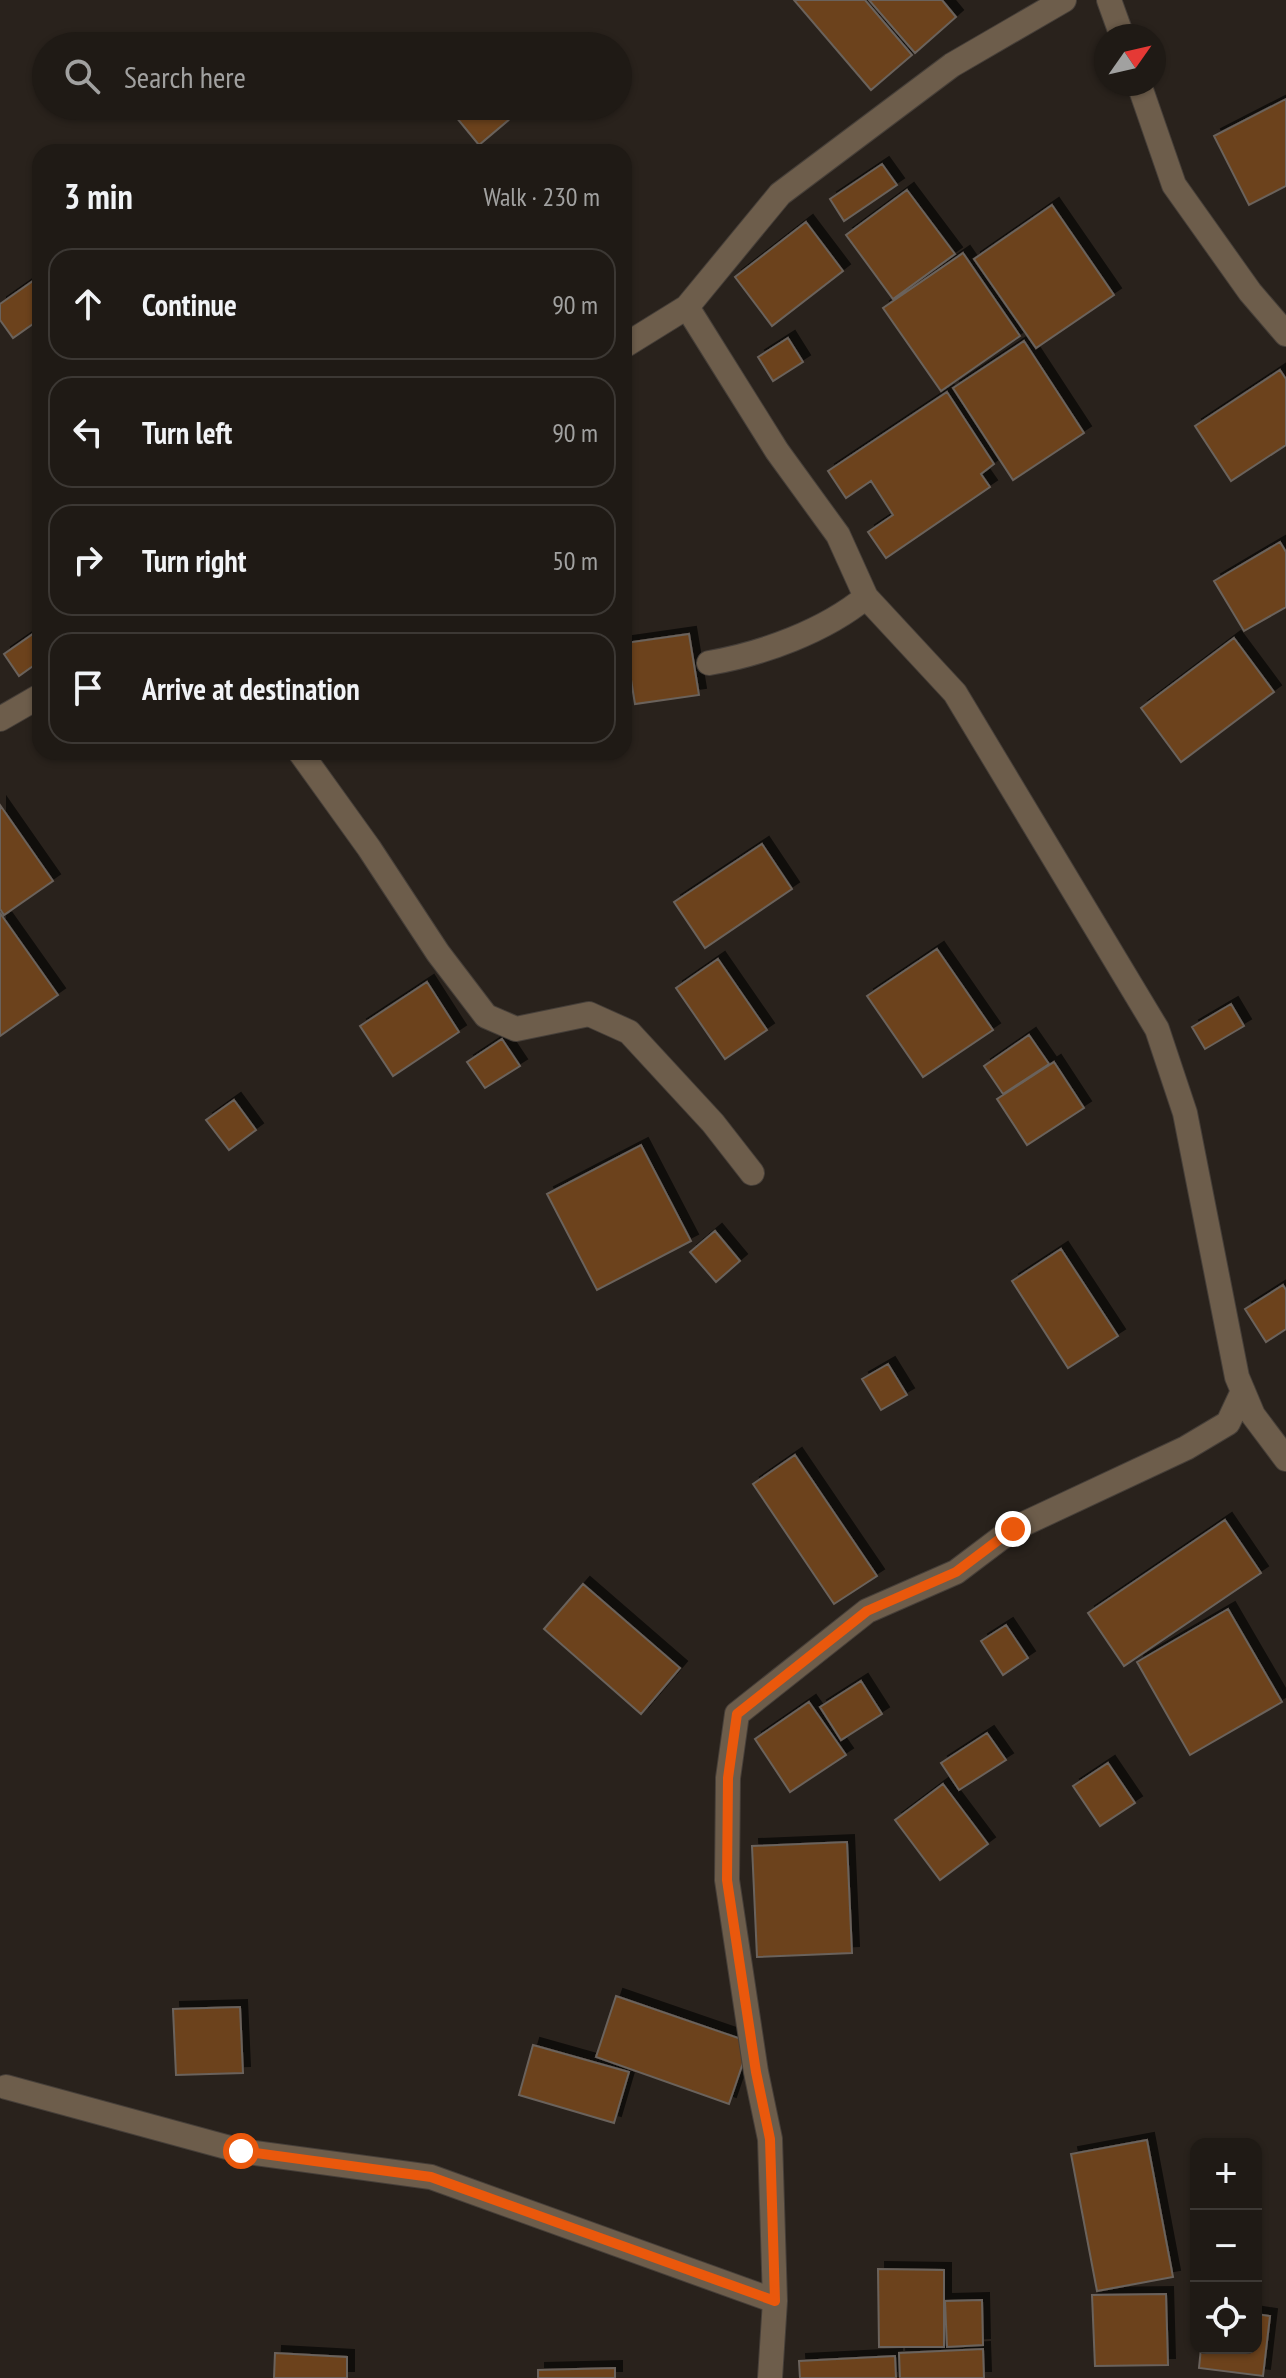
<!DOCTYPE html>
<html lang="en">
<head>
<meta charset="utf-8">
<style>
  :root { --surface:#1f1a15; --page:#2c2722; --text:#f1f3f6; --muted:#a1a1a0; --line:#3c3834 }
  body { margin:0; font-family:"PT Sans Narrow",sans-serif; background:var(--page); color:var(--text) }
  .controls { position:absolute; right:24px; bottom:24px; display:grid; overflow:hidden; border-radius:16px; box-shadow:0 2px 6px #0004 }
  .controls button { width:72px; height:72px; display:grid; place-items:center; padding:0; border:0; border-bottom:2px solid var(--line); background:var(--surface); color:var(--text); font:40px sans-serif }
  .compass { position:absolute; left:1094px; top:24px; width:72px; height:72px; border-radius:50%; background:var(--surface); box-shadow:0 2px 6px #0004; rotate:56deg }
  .stop { position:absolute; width:24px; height:24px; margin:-18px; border:6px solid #ea580c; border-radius:50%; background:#fff }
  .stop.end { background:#ea580c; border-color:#fff; box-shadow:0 2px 8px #0008 }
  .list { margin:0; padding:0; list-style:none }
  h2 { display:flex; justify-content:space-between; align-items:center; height:104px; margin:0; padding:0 32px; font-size:34px }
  h2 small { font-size:26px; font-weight:400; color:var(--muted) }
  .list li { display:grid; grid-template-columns:52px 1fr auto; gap:24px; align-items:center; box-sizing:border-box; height:112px; margin:0 16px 16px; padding:0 16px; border:2px solid var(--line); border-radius:24px }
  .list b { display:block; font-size:30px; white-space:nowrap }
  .list em { font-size:26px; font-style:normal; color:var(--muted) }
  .icon { flex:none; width:44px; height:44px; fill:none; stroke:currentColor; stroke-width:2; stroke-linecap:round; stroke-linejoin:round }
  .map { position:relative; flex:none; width:1286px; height:2378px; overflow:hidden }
  .search { position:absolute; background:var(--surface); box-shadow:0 2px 6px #0004; left:32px; top:32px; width:600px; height:88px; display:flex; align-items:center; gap:20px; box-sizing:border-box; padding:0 28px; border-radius:44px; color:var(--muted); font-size:30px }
  .panel { position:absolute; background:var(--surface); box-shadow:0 2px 6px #0004; left:32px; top:144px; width:600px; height:616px; border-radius:24px }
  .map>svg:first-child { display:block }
  .building { fill:#6c431c; stroke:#6b625b; stroke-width:2; filter:url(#shadow) }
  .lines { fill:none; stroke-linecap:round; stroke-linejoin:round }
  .minor-casing { stroke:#463f39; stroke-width:26 }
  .minor { stroke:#6d5d4b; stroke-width:24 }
  .route { stroke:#ea580c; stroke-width:10 }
</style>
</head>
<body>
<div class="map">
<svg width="1286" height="2378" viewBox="0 0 1286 2378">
  <defs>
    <filter id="shadow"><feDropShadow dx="7" dy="-7" stdDeviation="0" flood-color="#0009"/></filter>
  </defs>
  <rect width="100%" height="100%" fill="#29221c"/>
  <path class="building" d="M794,0H865L912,55L871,90Z
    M869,0H942L956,17L915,53Z
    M1286,99V186L1249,205L1214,136Z
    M447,106H511L517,113L479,145Z
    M882,164L897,185L844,221L830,199Z
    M907,190L955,254L893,299L846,235Z
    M1052,205L1114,295L1036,348L974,259Z
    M806,222L843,271L772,326L735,277Z
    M963,253L1020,336L941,391L883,308Z
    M40,276V319L13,338L0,320V304Z
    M788,338L803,362L773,381L758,357Z
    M1024,341L1084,433L1013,480L953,388Z
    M1280,370L1286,379V445L1231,481L1195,426Z
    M947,392L994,464L981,474L990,487L886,558L868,532L893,515L871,481L846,498L828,471Z
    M1280,542L1286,552V607L1244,631L1214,581Z
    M40,629V661L19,676L4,654Z
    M689,634L699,695L635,704L625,643Z
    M1234,638L1274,692L1181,762L1141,708Z
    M0,805L53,881L4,915L0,909Z
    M762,844L792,889L705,948L674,902Z
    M0,913L58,995L0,1036Z
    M937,949L993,1030L923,1077L867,996Z
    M718,959L767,1030L725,1059L676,988Z
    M427,982L459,1032L393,1076L360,1026Z
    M1231,1004L1244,1026L1205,1049L1192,1027Z
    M1029,1035L1049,1064L1003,1094L984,1066Z
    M502,1039L520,1066L485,1088L467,1062Z
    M1054,1062L1084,1108L1027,1145L997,1099Z
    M234,1100L256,1130L229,1150L206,1120Z
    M641,1145L691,1241L597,1290L547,1194Z
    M715,1231L740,1261L716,1282L690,1252Z
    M1061,1249L1118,1336L1068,1368L1012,1281Z
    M1283,1285L1286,1290V1329L1266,1342L1245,1309Z
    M888,1364L907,1395L881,1410L862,1379Z
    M795,1455L877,1576L834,1604L753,1484Z
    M1225,1520L1261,1573L1124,1666L1088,1613Z
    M583,1584L680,1668L641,1714L544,1629Z
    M1228,1609L1282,1702L1190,1755L1137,1662Z
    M1006,1625L1028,1658L1003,1675L981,1641Z
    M861,1681L882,1714L841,1740L820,1707Z
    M809,1702L846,1755L790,1792L755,1739Z
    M987,1733L1006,1760L959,1790L941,1763Z
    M1108,1763L1135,1803L1100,1826L1073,1786Z
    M943,1784L988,1844L940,1880L895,1820Z
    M847,1842L852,1953L757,1957L752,1846Z
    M616,1996L750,2042L729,2104L596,2057Z
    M240,2007L243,2073L176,2075L173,2009Z
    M533,2045L629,2072L614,2123L519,2095Z
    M1147,2140L1173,2277L1097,2291L1071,2154Z
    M878,2269L944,2270V2347H879Z
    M1166,2294L1168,2365L1095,2366L1092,2295Z
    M982,2300L983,2345L947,2347L945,2301Z
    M1256,2314L1270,2316L1263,2376L1199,2368L1201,2348H1256Z
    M983,2349L984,2378H900L899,2353Z
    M275,2353L347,2357V2378H274Z
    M895,2356L896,2378H800L799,2361Z
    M615,2368V2378H538V2370Z"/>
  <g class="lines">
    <defs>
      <path id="minor" d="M1109,0L1122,36
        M1139,84L1174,185L1250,292L1286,334
        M687,307L777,451L838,535L866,597C825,631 762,654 709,663
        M624,346L687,307L780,194L952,65L1064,0
        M866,597L955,693L1157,1029L1185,1113L1237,1377L1253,1415L1286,1459
        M0,719L40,696
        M300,752L369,848L438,953L486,1016L516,1029L589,1014L629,1032L713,1123L752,1173
        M6,2087L241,2151L431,2177L775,2301
        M770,2378L775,2301L770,2139L756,2072L727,1880L728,1778L737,1714L867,1611L956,1572L1013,1529L1186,1448L1228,1423L1243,1391"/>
    </defs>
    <use href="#minor" class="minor-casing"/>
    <use href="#minor" class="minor"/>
  </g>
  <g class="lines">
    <path class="route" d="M241,2151L431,2177L775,2301L770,2139L756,2072L727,1880L728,1778L737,1714L867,1611L956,1572L1013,1529"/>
  </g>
</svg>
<div class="controls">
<button>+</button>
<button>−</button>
<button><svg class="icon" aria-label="locate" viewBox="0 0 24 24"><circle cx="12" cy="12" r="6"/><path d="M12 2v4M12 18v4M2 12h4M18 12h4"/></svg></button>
</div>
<svg class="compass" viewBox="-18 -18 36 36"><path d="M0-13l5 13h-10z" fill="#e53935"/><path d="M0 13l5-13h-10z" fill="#a1a1a0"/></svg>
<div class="stop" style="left:241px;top:2151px"></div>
<div class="stop end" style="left:1013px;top:1529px"></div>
<div class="search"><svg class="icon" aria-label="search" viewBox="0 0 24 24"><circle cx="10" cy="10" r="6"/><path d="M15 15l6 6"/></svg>Search here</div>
<section class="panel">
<h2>3 min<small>Walk · 230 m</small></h2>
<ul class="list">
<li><svg class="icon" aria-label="ahead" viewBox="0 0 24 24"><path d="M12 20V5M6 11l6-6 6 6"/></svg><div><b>Continue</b></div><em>90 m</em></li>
<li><svg class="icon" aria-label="left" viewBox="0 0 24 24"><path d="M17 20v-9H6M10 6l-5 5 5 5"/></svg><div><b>Turn left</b></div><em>90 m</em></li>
<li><svg class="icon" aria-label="right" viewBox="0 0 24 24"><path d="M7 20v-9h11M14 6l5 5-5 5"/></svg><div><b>Turn right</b></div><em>50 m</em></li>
<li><svg class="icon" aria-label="arrive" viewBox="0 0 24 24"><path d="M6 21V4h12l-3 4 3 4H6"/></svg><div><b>Arrive at destination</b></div></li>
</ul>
</section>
</div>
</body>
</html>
